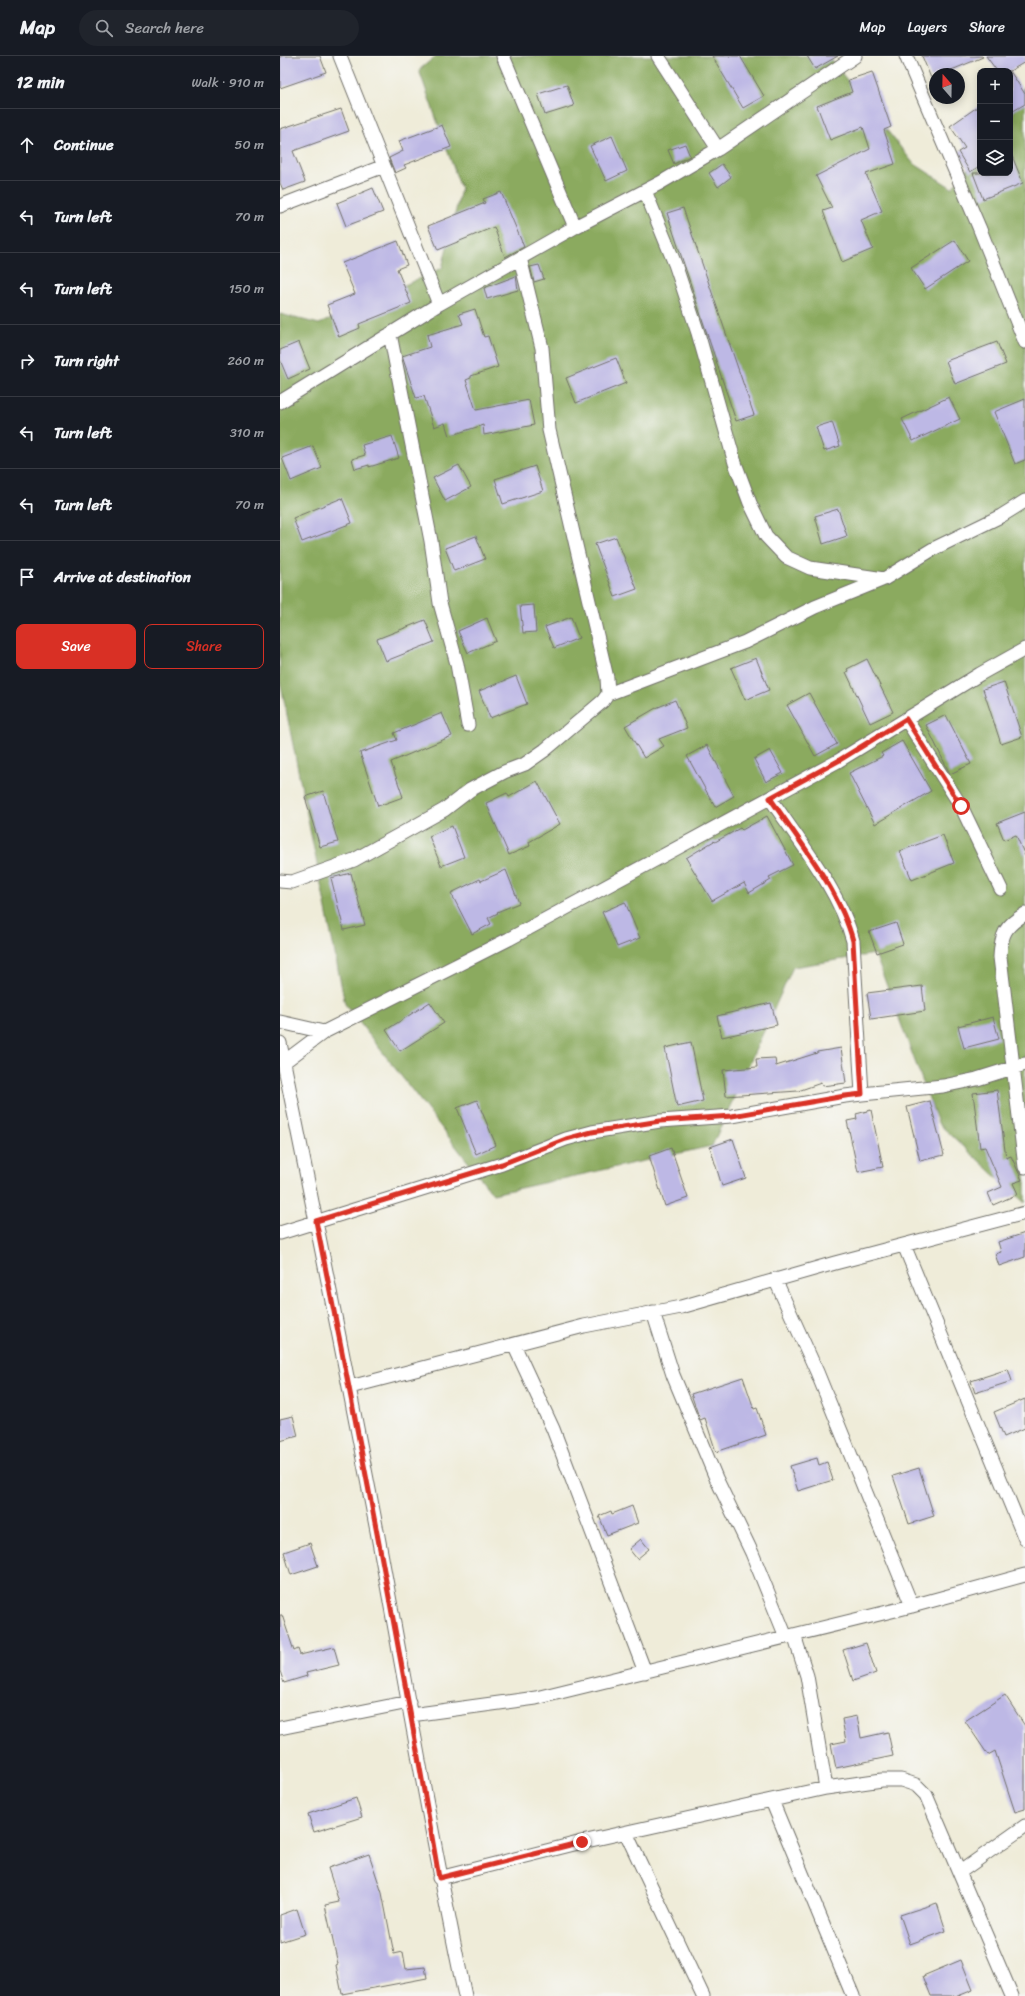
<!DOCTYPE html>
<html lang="en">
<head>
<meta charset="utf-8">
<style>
  :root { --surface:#171b24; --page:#20242c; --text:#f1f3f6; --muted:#9ea1a6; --line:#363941; --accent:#d93025 }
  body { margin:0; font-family:Sriracha,sans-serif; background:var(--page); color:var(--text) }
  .controls { position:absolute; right:12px; top:12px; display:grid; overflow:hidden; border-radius:8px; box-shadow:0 2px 10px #0003 }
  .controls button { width:36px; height:36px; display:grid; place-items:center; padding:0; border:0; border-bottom:1px solid var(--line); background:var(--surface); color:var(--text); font:20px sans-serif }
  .compass { position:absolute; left:649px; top:12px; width:36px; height:36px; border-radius:50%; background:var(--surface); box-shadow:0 2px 10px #0003; rotate:340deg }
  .stop { position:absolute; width:12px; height:12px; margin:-9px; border:3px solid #d93025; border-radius:50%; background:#fff }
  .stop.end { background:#d93025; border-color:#fff; box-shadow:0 1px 4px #0008 }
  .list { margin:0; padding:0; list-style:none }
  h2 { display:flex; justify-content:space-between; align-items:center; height:52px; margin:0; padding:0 16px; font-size:17px }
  h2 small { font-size:13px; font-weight:400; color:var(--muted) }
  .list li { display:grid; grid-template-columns:26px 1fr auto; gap:12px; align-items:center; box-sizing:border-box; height:72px; padding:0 16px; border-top:1px solid var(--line) }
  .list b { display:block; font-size:15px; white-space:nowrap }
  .list em { font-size:13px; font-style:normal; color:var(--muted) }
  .actions { display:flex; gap:8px; padding:12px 16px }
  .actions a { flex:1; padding:9px 0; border:1px solid var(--accent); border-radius:8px; text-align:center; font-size:14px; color:var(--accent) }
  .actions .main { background:var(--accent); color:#fff }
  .icon { flex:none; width:22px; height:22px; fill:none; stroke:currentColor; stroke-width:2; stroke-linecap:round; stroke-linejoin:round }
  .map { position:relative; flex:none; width:745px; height:1940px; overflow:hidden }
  header { display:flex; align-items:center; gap:24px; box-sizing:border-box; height:56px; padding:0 20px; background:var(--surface); border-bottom:1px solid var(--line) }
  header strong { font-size:19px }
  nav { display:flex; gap:22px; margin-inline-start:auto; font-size:14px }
  .search { width:280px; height:36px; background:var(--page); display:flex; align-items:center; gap:10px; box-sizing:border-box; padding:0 14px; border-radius:22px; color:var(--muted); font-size:15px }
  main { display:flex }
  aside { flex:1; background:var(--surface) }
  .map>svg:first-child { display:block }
  .forest { fill:#8baa5e; stroke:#5b6a44 }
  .building { fill:#bdb8e5 }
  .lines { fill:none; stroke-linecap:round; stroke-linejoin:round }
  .minor-casing { stroke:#706f68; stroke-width:15 }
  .minor { stroke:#fff; stroke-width:13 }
  .route { stroke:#d93025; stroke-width:5 }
</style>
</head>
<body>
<header>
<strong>Map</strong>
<div class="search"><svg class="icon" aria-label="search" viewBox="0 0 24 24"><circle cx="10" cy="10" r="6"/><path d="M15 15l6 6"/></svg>Search here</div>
<nav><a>Map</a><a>Layers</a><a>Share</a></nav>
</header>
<main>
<aside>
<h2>12 min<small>Walk · 910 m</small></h2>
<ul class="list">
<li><svg class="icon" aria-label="ahead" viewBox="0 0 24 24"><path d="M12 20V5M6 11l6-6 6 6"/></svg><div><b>Continue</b></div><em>50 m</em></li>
<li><svg class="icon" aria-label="left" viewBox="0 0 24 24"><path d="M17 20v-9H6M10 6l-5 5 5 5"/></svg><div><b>Turn left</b></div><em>70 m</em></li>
<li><svg class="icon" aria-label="left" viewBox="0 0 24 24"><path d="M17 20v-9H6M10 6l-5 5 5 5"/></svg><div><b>Turn left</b></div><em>150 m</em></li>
<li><svg class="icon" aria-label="right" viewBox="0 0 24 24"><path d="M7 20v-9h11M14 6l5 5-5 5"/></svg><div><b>Turn right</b></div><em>260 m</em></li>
<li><svg class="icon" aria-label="left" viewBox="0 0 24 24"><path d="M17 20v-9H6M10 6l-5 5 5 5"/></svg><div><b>Turn left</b></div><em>310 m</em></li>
<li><svg class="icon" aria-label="left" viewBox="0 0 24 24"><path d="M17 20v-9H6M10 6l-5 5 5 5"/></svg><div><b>Turn left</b></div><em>70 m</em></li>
<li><svg class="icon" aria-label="arrive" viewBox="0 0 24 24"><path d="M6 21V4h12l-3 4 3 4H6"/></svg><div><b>Arrive at destination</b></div></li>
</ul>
<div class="actions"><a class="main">Save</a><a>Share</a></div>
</aside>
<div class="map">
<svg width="745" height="1940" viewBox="0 0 745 1940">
  <rect width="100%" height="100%" fill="#f6f6f2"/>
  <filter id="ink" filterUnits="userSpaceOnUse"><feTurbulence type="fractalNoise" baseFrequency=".025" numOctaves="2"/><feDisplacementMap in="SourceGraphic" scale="8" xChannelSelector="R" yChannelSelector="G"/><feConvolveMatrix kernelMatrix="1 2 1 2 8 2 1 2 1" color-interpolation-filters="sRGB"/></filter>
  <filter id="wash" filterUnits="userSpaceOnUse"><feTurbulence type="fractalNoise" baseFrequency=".012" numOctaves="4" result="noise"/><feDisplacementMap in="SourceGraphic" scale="16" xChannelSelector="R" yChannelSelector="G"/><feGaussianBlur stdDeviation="0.9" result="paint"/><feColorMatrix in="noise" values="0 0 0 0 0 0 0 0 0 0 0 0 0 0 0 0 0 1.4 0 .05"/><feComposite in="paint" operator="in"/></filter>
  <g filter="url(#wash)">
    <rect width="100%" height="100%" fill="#efecd9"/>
    <path class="forest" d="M156,0H548L633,107L672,132L700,98V117H730V62L733,58L745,29V1147L658,1067L595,898L513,911L432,1090L213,1138L65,948L0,624V258L39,268L162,212L181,133L139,14Z"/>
    <g id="blocks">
      <path class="building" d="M0,0H40L46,16L0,32Z
        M432,0H460L484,40L463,52Z
        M527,0H558L535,13Z
        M642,0H702L703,1L662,18H655V21L651,22Z
        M706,0H745V6L730,15L745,38V48L730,57V15H717Z
        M592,16L611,71L604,74L615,108L586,118L602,155L581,164L593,193L562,206L543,155L552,152L536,120L590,93L583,71L550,84L537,50L572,36L568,24Z
        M287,29L294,50L265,59L258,38Z
        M700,49V110L690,116L678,96L685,92L670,70Z
        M61,53L69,75L13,95L25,126L3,134L0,127V73Z
        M162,69L171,91L124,109L126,112L115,117L109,102L123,95L119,85Z
        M332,80L347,115L326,125L310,90Z
        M405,88L410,100L394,108L388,94Z
        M730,95L743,127L703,143L693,117H730Z
        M442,108L451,121L438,131L429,117Z
        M93,132L103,156L66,170L57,147Z
        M221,136L244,191L225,201L214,171L158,194L148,170L205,147L203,143Z
        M403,152L474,359L456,365L387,157Z
        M675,184L688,205L645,233L631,212Z
        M118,185L127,209L117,213L131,247L79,268L80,272L59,281L47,249L75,238L62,207Z
        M259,209L264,223L254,226L250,211Z
        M236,220L238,234L207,243L204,232Z
        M195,253L204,281L208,280L218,311L191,320V322L186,324L196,354L249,344L254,369L204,379L203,369L169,380L165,367L154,371L144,340L136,342L122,300L150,291L147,279L183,268L179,258Z
        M19,286L30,313L8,323L0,304V294Z
        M717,286L726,308L675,328L666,305Z
        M336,302L346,327L296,347L286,322Z
        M669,341L680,363L633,385L622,363Z
        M745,343V404L735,408L714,356Z
        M552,366L560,390L544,395L536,371Z
        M112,380L119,402L89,411V409L75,413L72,403L85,399L82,389Z
        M33,390L42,412L11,425L2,402Z
        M179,409L191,431L165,445L153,422Z
        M255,410L263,435L223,448L215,423Z
        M62,442L72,467L22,486L13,462Z
        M558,453L567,480L543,488L535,460Z
        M196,480L205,503L174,515L165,492Z
        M336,481L357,533L335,541L315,488Z
        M254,549L256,576L243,577L240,550Z
        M291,561L299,582L274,592L265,571Z
        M207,562L216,585L188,597L178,575Z
        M145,564L154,586L106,605L97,583Z
        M476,602L489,634L465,644L451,612Z
        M587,603L613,656L590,667L566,616L568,615L567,613Z
        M236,620L247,648L210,662L199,635Z
        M724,626L742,681L721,688L703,633Z
        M529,637L557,688L535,700L507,649Z
        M395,644L407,672L379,683L384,690L364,702L345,670L376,652Z
        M162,657L172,680L111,706L123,741L98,750L80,697L117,684L114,677Z
        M666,659L691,708L670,718L646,669Z
        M622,685L651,735L595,768L569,717L603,700L601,697Z
        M427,689L454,740L435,751L407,700Z
        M490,694L503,717L486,726L474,703Z
        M257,725L280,768L249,786L250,790L229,799L206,747L227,737L229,741Z
        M43,735L58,786L40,791L25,741Z
        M745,756V800L736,779L724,784L717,767Z
        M487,760L513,809L489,821L491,824L469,837L464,827L432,845L406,802L434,785L435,786L460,772L462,774Z
        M172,770L184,801L161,810L149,780Z
        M663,779L674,807L632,824L620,795Z
        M226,814L239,847L217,856L218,857L208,862L211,868L192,878L171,837L200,823L201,825Z
        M71,817L85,869L64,874L51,822Z
        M345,846L360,882L337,891L322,856Z
        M616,867L623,888L597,897L589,876Z
        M642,930L645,955L591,963L587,937Z
        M150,946L164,967L120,995L106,974Z
        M491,947L497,969L442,981L437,960Z
        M713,961L719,983L684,992L678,970Z
        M411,986L423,1045L397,1051L385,992Z
        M561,992L566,1027L542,1030L541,1027L518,1035L446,1040L443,1014L477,1011L476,1003L495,1002L496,1010L537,997V996Z
        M717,1034L726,1102L731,1100L742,1124L733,1127L738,1138L713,1149L708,1137L722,1131L705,1091L700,1092L693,1037Z
        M197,1044L216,1089L196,1098L177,1052Z
        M650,1045L664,1099L640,1105L627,1051Z
        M591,1054L603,1111L578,1116L567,1065L577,1063L576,1058Z
        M453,1083L466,1122L442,1130L430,1091Z
        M391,1092L408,1142L385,1150L369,1100Z
        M745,1177V1201L719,1210L715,1198L721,1196L718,1186Z
        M728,1313L732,1325L695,1337L691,1325Z
        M463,1321L474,1353L477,1352L486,1379L436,1396L425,1362L420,1364L411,1338Z
        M745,1343V1372L724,1381L714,1356Z
        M13,1360L18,1380L0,1385V1363Z
        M537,1402L539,1409L547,1406L553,1424L518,1435L510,1410Z
        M639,1412L654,1460L629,1468L613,1420Z
        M352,1450L358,1467L327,1479L319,1460L331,1455L332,1458Z
        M361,1483L369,1493L357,1503L349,1493Z
        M30,1487L38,1510L11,1519L4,1496Z
        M0,1559H2L14,1595L18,1593L20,1599L54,1591L59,1609L26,1617L27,1620L4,1627L0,1615Z
        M586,1587L596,1617L573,1625L563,1594Z
        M725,1639L745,1670V1753L735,1756L715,1695L708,1699L685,1665Z
        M577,1660L581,1682L608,1676L613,1700L556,1712L551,1688L566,1685L562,1663Z
        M76,1742L82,1761L34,1776L28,1758Z
        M89,1798L102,1837L114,1898L123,1896L126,1913L145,1911L147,1922L62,1938L56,1909L58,1908L45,1849L59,1846L48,1812Z
        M657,1847L666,1875L630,1888L620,1859Z
        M17,1853L25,1878L0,1886V1859Z
        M681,1904L693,1934L678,1940H651L643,1920Z"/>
    </g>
  </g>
  <g filter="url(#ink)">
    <use href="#blocks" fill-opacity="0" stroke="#706f68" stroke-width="1"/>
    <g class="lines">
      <defs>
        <path id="minor" d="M60,0L159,248
          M223,0L295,171
          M378,0L438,93
          M626,0L699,171L745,286
          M365,135L395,208L418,277L455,407L470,447L486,480L506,501L530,512L604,523
          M0,150L104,110
          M110,278L151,485L160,547L177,608L188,669
          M0,346L159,248L295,171L380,127L438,93L575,0
          M328,638L465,586L535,551L604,523L653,493L721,460L745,445
          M626,663L681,750L721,833
          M0,825L12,826L74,804L164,754L190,734L224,716L245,708L265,694L323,645L328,638L327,622L269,374L262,292L240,202
          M745,858C725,870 721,878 720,901L745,1111
          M0,966L44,976
          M0,987C33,1150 66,1312 97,1475C126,1630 152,1786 185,1940
          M4,1006L44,976L229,883L558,705L700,618L745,593
          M582,1038L663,1030L697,1023L745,1008
          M0,1177L222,1108L286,1083L312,1076L380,1065L452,1060L565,1040L582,1038L573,885C560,835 519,785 490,742
          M624,1189L745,1483
          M495,1223L537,1316L632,1550
          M373,1256L393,1319L436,1422L472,1497L506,1581
          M234,1289L273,1373L365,1616
          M70,1331L304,1270L401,1251L555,1207L745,1157
          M514,1579L527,1620L546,1732
          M131,1659L256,1642L632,1550L745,1519
          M0,1672L129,1646
          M492,1745L573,1940
          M346,1777L423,1940
          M680,1816L745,1770
          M159,1822L302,1786L546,1732L602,1724H621L636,1729L646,1739L732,1940"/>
      </defs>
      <use href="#minor" class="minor-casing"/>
      <use href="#minor" class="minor"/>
    </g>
  </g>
  <g class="lines" filter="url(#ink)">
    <path class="route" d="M302,1786L159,1822C122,1603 80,1384 36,1165L222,1108L286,1083L312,1076L380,1065L452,1060L565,1040L582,1038L573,885C560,835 519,785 490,742L558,705L626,663L681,750"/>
  </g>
</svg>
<div class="controls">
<button>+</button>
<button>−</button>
<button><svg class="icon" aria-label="layers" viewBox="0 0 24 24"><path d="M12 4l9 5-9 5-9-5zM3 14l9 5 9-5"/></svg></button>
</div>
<svg class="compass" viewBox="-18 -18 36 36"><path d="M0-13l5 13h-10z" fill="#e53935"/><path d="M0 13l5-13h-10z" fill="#9ea1a6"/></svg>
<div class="stop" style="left:681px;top:750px"></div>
<div class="stop end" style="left:302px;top:1786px"></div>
</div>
</main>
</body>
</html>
